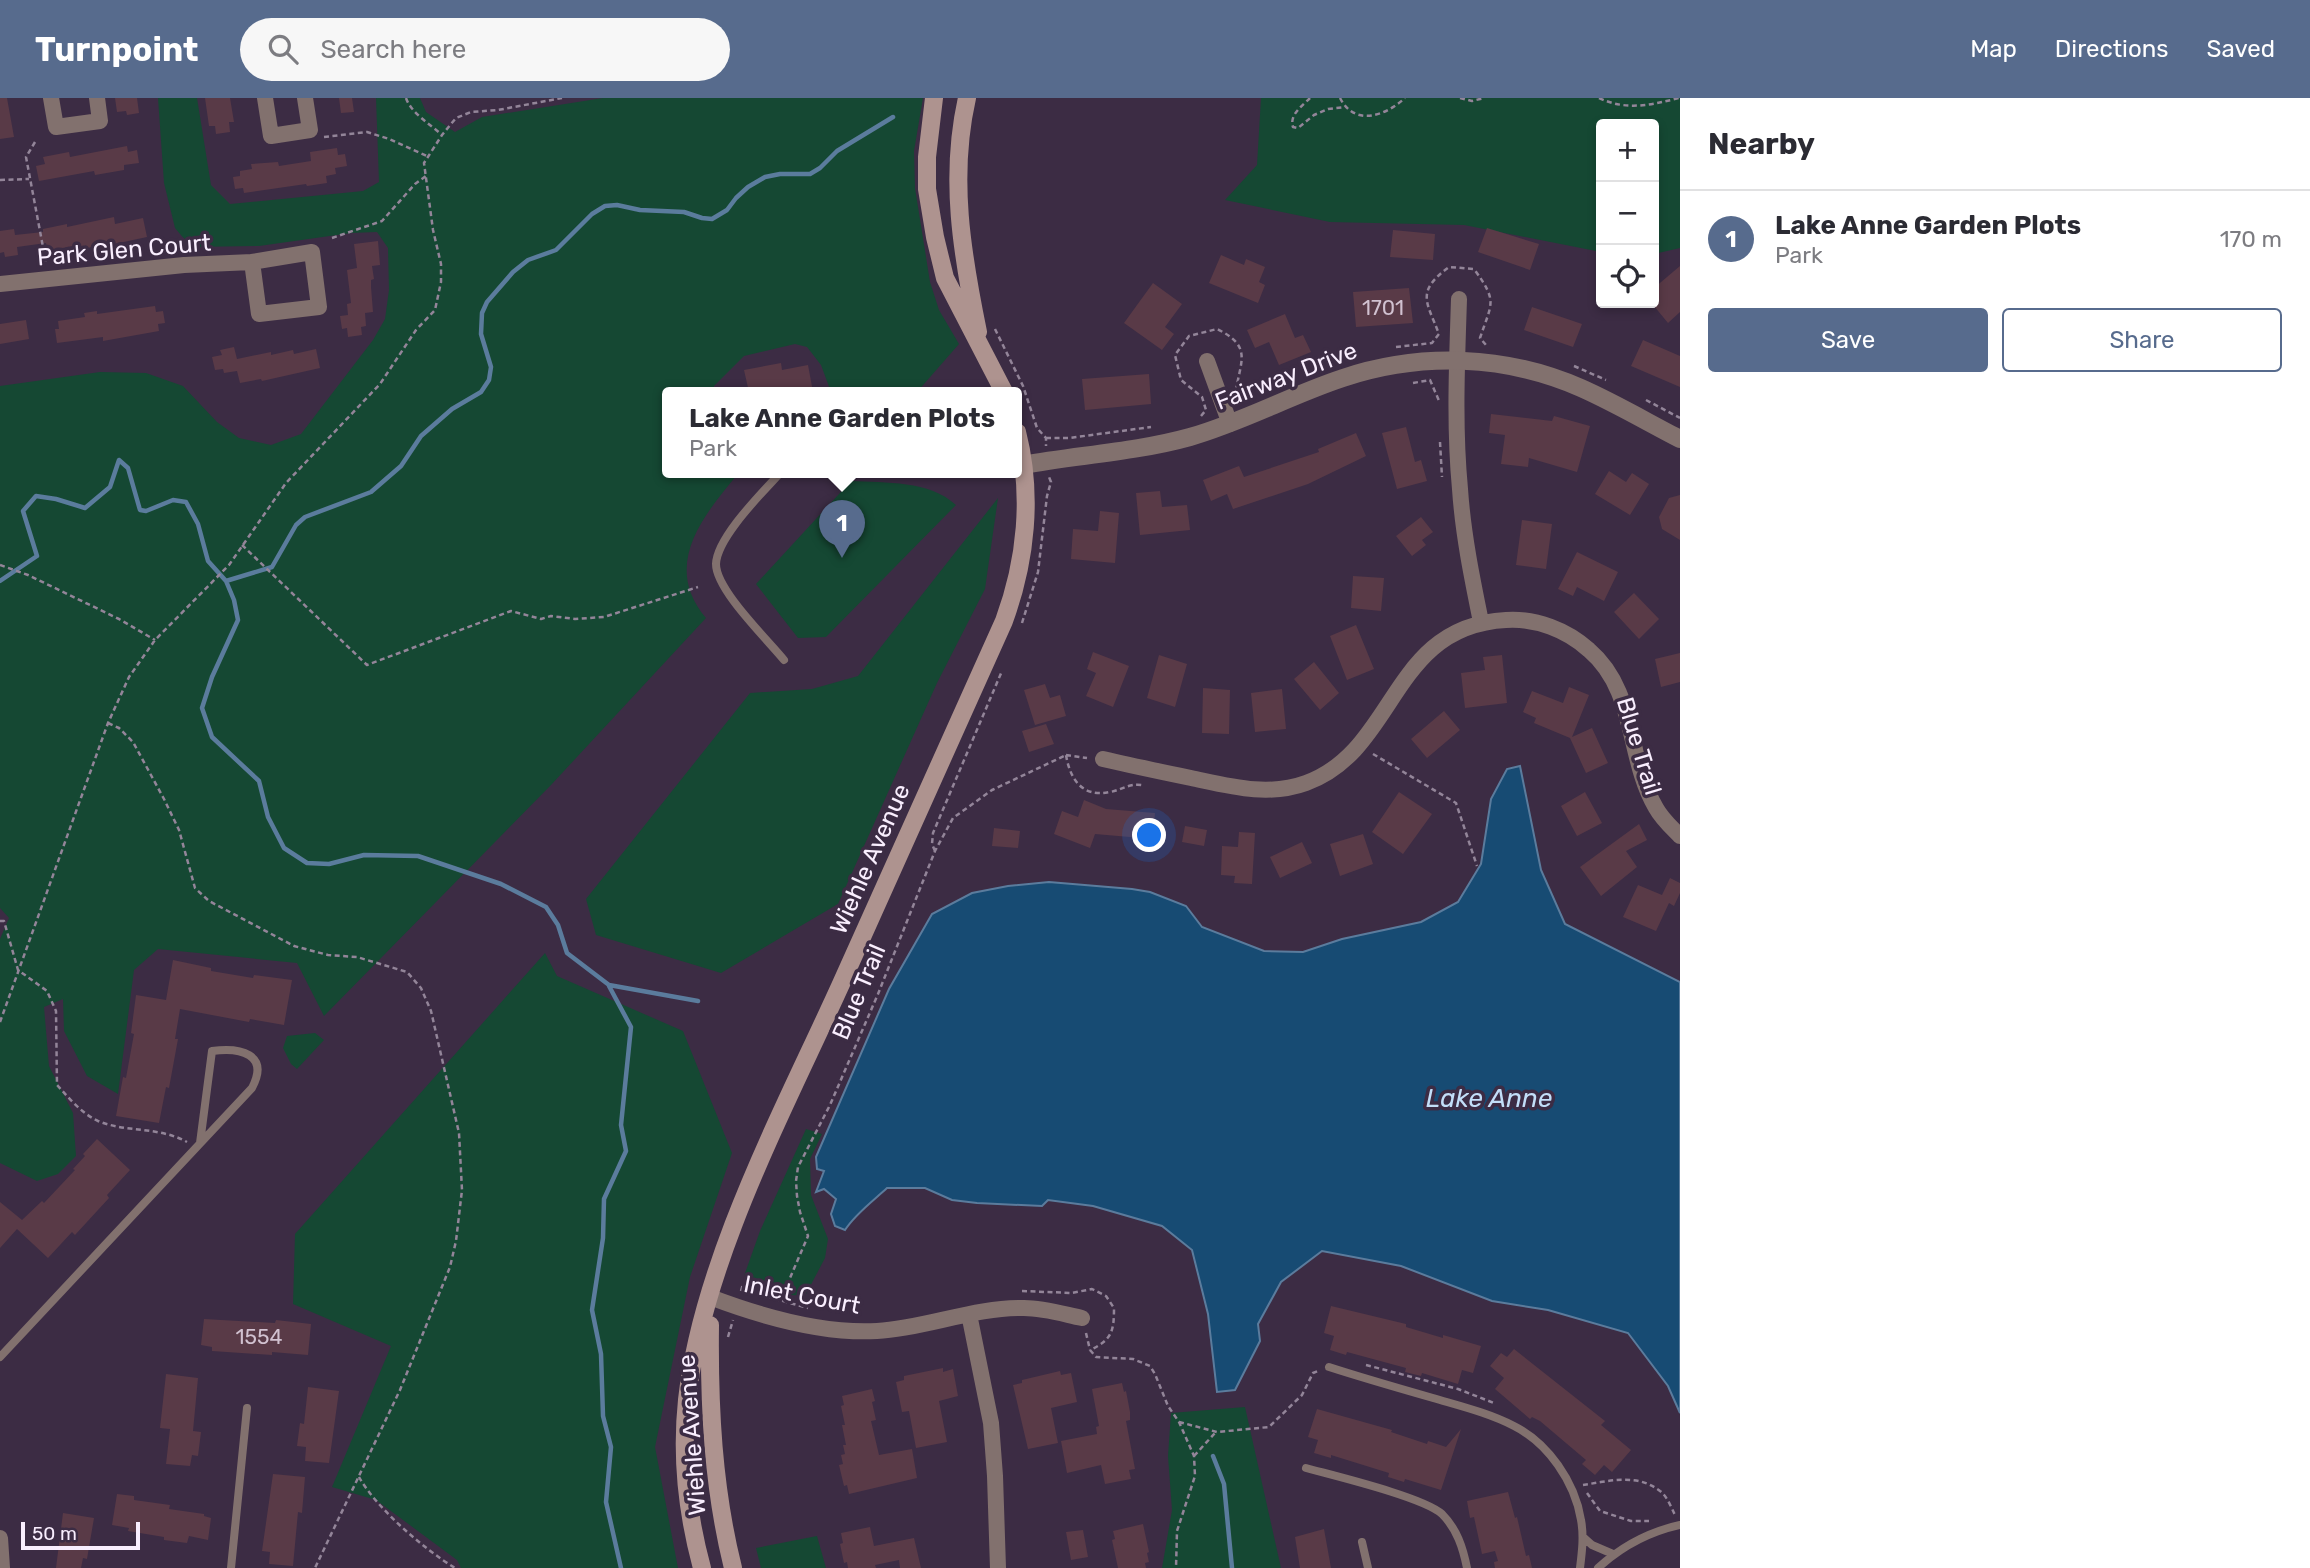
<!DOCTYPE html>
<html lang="en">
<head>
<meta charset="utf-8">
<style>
  :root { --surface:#fff; --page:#f7f7f7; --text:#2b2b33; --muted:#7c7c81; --line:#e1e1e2; --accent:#576b8d }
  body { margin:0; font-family:Rubik,sans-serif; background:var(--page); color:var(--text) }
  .controls { position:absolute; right:21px; top:21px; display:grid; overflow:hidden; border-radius:7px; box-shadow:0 4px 10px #0003 }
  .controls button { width:63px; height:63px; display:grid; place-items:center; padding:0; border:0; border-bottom:2px solid var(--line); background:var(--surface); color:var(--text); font:35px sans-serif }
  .scale { position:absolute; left:21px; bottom:18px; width:119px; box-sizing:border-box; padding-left:7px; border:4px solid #f9eefe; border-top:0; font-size:19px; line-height:24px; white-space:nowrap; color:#f9eefe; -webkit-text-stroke:5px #3c2c44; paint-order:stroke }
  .you { position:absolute; left:1150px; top:738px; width:24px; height:24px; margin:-18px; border:5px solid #fff; border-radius:50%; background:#1a73e8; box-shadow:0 0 0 10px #1a73e833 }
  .badge { display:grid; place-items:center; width:46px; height:46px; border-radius:50%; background:var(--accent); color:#fff; font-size:23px; font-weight:700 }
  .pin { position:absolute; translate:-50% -58px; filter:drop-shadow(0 2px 4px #0008) }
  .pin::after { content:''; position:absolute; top:37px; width:24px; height:21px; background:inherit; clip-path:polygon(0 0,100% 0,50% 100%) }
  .popup { position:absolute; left:662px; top:289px; width:360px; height:91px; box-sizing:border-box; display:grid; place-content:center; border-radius:7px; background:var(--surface); filter:drop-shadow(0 2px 5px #0005); font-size:23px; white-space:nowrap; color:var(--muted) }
  .popup b { font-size:26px; color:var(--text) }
  .popup::after { content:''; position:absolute; left:50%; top:100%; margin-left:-14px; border:14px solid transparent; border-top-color:var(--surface) }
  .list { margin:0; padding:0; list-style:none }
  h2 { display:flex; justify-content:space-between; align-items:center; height:91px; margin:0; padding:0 28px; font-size:30px }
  h2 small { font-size:23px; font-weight:400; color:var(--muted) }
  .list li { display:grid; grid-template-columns:46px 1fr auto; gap:21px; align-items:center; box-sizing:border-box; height:98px; padding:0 28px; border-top:2px solid var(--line) }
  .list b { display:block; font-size:26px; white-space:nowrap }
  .list p { margin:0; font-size:23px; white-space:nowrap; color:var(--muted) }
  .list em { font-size:23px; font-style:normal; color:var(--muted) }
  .actions { display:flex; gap:14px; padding:21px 28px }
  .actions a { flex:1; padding:16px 0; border:2px solid var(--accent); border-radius:7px; text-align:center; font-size:24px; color:var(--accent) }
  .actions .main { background:var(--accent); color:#fff }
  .icon { flex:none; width:38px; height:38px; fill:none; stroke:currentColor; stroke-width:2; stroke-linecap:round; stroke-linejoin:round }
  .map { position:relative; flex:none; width:1680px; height:1470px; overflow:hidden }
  header { display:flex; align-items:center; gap:42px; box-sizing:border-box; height:98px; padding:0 35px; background:var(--accent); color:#fff }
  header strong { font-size:33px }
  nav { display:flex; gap:38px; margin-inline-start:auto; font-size:24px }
  .search { width:490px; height:63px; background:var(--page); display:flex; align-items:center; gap:18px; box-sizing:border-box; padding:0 24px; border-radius:38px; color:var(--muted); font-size:26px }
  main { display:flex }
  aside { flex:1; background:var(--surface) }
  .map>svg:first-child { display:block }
  .green { fill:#154833 }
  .water { fill:#174b73; stroke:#5b7c9d; stroke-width:2 }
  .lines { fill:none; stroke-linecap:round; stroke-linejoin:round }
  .stream { stroke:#5b7c9d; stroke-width:4.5 }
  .building { fill:#593a47 }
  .path { stroke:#938599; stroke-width:2.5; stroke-dasharray:5 3.5; stroke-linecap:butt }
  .service { stroke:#82716e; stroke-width:8 }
  .minor { stroke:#82716e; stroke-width:16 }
  .tertiary { stroke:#82716e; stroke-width:18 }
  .secondary { stroke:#ae938f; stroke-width:18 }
  .labels { text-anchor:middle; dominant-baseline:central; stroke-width:7; stroke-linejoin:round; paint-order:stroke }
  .number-label { font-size:21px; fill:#d1c1d0 }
  .street-label { font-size:24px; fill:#f9eefe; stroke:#3c2c44 }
  .water-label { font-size:26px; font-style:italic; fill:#c2def8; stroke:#3c2c44 }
</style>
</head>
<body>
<header>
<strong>Turnpoint</strong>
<div class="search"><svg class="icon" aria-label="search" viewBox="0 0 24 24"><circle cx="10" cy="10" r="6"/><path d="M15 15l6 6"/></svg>Search here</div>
<nav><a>Map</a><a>Directions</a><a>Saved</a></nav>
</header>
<main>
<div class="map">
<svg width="1680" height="1470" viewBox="0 0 1680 1470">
  <rect width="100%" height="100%" fill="#3c2c44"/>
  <path class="green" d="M158,0H197L211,87L230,106L363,93L379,84L376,0H420L426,14L455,34L482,19L603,0H923L914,53L915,90L930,184L939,212L959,246L917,294H831L821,267L807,249L795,246L744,258L714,288V294H667V374H736L737,377C702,419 662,468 706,520L551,687L324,918L297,865L158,851L134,872L118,996L87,978L64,933L63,901L44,909L49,968L73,1015L76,1058L58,1076L37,1083L0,1065V841L9,820L0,810V288L100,274L146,275L183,288L217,324L239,340L271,347L301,336L373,242L385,221L389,192L388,150L377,134L351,135L259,148L191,149L175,130L164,85Z
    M1261,0H1680V150L1654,156V26H1601V154L1464,127L1330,124L1225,102L1257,67Z
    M851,383C886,385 929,382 956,407L826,539L798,540L756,486Z
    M998,400L985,491L937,585L838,806L721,875L596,837L586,801L750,595L812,591L858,578Z
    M545,855L557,878L683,933L732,1055L690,1179L655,1349L678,1470H461L457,1462L376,1402L332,1389L391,1248L293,1206L295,1136Z
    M315,935L324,942L297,971L291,966L283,950L287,938Z
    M806,1031L822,1036L810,1061L811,1097L828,1141L825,1160L805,1198C779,1197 766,1192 744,1178L760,1133Z
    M1245,1309L1281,1470H1162L1172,1412L1168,1358L1171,1315Z
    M817,1438L826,1470H761L756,1450Z"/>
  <path class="water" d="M1520,668L1541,772L1565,826L1680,884V1315L1668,1288L1628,1235L1548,1212L1492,1203L1401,1168L1322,1153L1281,1184L1258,1226L1260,1243L1235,1292L1217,1294L1208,1216L1192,1152L1162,1128L1093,1108L1048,1102L1042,1108L977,1105L952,1102L925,1090H887C873,1103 855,1116 845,1132L835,1128L831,1116L836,1101L824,1091L816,1094L824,1073L817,1071L816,1059L889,891L932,816L972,795L1008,788L1049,784L1132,791L1150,794L1186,808L1202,829L1264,853L1303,854L1342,841L1421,824L1458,804L1481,766L1491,701L1507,671Z"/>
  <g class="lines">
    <path class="stream" d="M0,483L37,458L23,413L36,398L56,401L85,410L110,389L119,362L128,370L140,412L146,413L173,402L186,404L198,426L208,463L226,483L234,502L238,522L212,579L202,610L212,639L259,683L268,719L284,750L307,765L329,766L364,757L418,758L501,786L546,809L558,827L567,855L609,887L698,903
      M226,483L272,469L296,427L305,419L371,394L401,368L421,338L452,311L481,294L489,282L491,269L481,236L482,215L487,204L513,174L528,162L556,152L592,116L605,108L617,107L640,112L684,114L702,120L712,121L727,112L736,100L748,89L765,79L780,76H810L820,70L837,53L893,19
      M609,888L631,929L621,1027L626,1053L604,1101L603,1140L592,1212L601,1256L603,1318L611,1349L606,1404L621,1470
      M1213,1358L1224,1386L1232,1470"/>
  </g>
  <path class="building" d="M0,0H7L14,39L0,41Z
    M115,0H137L139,15L127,17L126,13L117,14Z
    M205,0H230L234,24H229L230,34L216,36L215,28H209Z
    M339,0H352L354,14L341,15Z
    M127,48L128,54L137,52L139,65L124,67V72L95,77L94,73L39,83L36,68L45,66L43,59L69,54L70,59Z
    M337,50L338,57L345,56L347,68L335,70L336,76L326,78L327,85L307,88L306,86L244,95L243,90L235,91L233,79L240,78V73L252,71L251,66L278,64L279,68L311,63L310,54Z
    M114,119L115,126L143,120L147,139L105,148L106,151L93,153L92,149L79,152L78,147L47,153L46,145L17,149L18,157L5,159L4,154L0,155V133L14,131L15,137L43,134V131L67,126V129Z
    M1487,130L1539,146L1530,172L1478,154Z
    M1393,132L1435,136L1433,162L1390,159Z
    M378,143L380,167L372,168L374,181L371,182V189L373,214L365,215L366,228L361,229L362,237L348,239L347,230L342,231L340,218L348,217L347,206L351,205L347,172L357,170L354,146Z
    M1221,157L1244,167L1246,161L1265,169L1259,184L1265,187L1258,205L1209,185Z
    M1680,168V214L1668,225L1654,208V190Z
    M1153,185L1182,206L1165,229L1174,236L1162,252L1124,225Z
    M1409,190L1413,225L1356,229L1353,194Z
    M155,208L156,214L163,213L165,225L158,226L159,233L103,243V239L57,245L55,231H59L58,223L85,219L84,215L97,213V216Z
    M1532,209L1582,226L1573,249L1524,232Z
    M1285,216L1295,240L1303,237L1311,254L1279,267L1269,244L1255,250L1247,232Z
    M26,222L29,241L0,246V226Z
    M1643,242L1680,258V289L1631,268Z
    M234,249L237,261L271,254V257L293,252L294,256L316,251L320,270L262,283L261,281L240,285L237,273L224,275L223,271L215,272L212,259L222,257L220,252Z
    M781,265L782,272L808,267L813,294H749L744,272Z
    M1149,276L1151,306L1085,312L1082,281Z
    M1491,316L1552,323L1554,318L1590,328L1577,374L1529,360L1528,369L1501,366L1505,337L1489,335Z
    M1406,329L1415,364L1421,362L1427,383L1397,391L1382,335Z
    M1356,335L1366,358L1308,386L1233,411L1227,396L1211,403L1203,382L1239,368L1244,379L1319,354L1318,351Z
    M1609,373L1626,384L1632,375L1649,386L1630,417L1595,396Z
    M1160,393L1162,409L1187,407L1190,432L1140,437L1136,395Z
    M1680,397V442L1662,431L1659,419L1669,400Z
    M1100,413L1119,415L1115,465L1071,461L1073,431L1098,433Z
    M1421,419L1433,434L1422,442L1426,447L1412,458L1396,438Z
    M1522,422L1552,426L1546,471L1516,467Z
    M1577,454L1618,474L1604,503L1577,489L1573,498L1558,491Z
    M1353,478L1384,480L1381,513L1351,510Z
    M1634,495L1659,521L1639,541L1614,514Z
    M1356,527L1374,571L1347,582L1330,538Z
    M1093,554L1129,568L1113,609L1086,598L1096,575L1087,571Z
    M1680,555V584L1661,589L1655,561Z
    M1159,557L1187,566L1175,609L1147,600Z
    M1502,557L1507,605L1465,610L1461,575L1485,572L1483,559Z
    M1314,564L1339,595L1320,612L1294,581Z
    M1045,586L1050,600L1060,597L1066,618L1035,627L1024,592Z
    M1569,589L1589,597L1572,639L1592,630L1608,665L1586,675L1570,640L1534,625L1536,620L1523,614L1532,593L1563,605Z
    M1203,590L1230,592L1229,636L1202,635Z
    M1282,591L1286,631L1255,634L1251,595Z
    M1444,613L1460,632L1427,660L1411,641Z
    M1046,626L1054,646L1029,654L1022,633Z
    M1399,694L1432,716L1403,756L1372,734Z
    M1585,694L1602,725L1577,738L1561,708Z
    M1084,702L1106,711L1155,715L1153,741L1095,736L1090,750L1054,736L1062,713L1078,719Z
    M1639,726L1647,742L1626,753L1637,769L1601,798L1580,769Z
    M1185,728L1207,732L1204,748L1182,744Z
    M994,730L1020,733L1018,750L992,748Z
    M1239,734L1255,735L1252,786L1234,785L1235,778L1221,777L1222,748L1238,749Z
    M1363,736L1373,766L1340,778L1330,746Z
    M1302,744L1312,765L1280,780L1270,759Z
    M1670,780L1680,785V795L1674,808L1669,805L1656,833L1623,819L1638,787L1662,797Z
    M173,862L211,870V873L253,880L254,877L292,882L284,927L250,921L249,924L180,911L175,941H178L169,990L166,989L159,1025L116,1018L123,979L126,980L134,936L131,935L136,897L166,902Z
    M97,1041L130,1072L107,1097L109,1100L75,1137L72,1134L48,1160L17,1131L0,1150V1104L22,1122L42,1103L44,1105L75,1072L73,1071L85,1058L83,1056Z
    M1331,1208L1406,1226V1229L1443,1240V1237L1481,1248L1473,1275L1462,1272L1458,1286L1422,1275L1421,1278L1405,1274L1406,1270L1347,1254L1346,1257L1330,1252L1334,1238L1324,1235Z
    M204,1221L275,1225L276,1222L311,1226L308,1257L272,1254V1257L212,1253V1249L201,1247Z
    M1514,1251L1605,1323L1601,1327L1631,1352L1612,1374L1604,1367L1595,1377L1582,1366L1586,1362L1540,1323L1532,1319L1530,1321L1495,1291L1504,1280L1490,1268L1501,1255L1507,1259Z
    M943,1270V1274L953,1271L958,1298L939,1303L947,1344L916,1350L909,1313L902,1314L896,1284L904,1282V1278Z
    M1060,1273L1061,1277L1071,1275L1077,1304L1051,1310L1058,1345L1028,1351L1013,1287L1022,1285V1282Z
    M166,1276L198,1280L193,1333L201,1334L198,1358L192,1357L190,1368L166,1366L170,1331L160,1330Z
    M1122,1285L1124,1294L1126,1293L1130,1314V1322L1126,1323L1135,1371L1129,1372L1131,1381L1105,1386L1101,1367L1067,1375L1061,1343L1097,1336L1096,1329L1099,1328L1092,1291Z
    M308,1289L339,1293L329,1365L305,1363L306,1349L297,1348L300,1325L304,1326Z
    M872,1291L875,1303L872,1304L876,1322L871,1323L879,1357L912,1351L917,1380L849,1396L847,1387L844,1388L839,1367L843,1366L841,1357L845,1356L843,1347H846L842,1327H845L841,1308L844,1307L842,1298Z
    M1317,1311L1392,1332L1391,1334L1427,1346L1428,1343L1446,1349L1461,1331L1441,1392L1405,1381L1404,1384L1388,1379L1389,1375L1331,1357V1360L1314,1355L1318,1342L1308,1339Z
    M273,1376L305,1379L302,1415L298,1414L293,1468L269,1466L270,1454L262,1453Z
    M1508,1394L1515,1420L1517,1419L1526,1458L1529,1457L1532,1470H1495L1494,1464L1498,1463L1495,1453L1482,1456L1474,1419L1470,1420L1467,1403Z
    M117,1396L134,1398V1402L170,1407L169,1411L204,1416V1418L211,1420L208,1442L189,1438L187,1445L164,1442V1439L128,1433L129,1430L112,1427Z
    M63,1415L94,1420L87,1461L83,1460L81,1470H56Z
    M1143,1426L1149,1454L1147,1455L1149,1464L1145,1465L1146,1470H1118L1112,1442L1115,1441L1113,1433Z
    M870,1429L874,1448L914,1440L921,1470H900L899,1462L875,1467L876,1470H848L847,1464L844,1465L840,1446L843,1445L841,1435Z
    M1324,1431L1331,1470H1300L1295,1439Z
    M1083,1432L1088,1459L1071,1462L1066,1434Z"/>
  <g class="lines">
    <path class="path" d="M406,0C411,15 430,26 442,37
      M1310,0C1302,8 1289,17 1293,29L1298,30L1314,17L1328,11L1345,9
      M1340,0C1355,29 1385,18 1405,0
      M1460,0L1472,3L1484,0
      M1599,0C1626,13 1651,7 1679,0
      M324,39L367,34L389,41L427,58
      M35,44L26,59L46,165
      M0,82L29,81
      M332,140L382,123L415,86L426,78
      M995,231L1023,288L1037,330L1046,340V348
      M1396,249L1432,245L1439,236C1427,204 1415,194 1449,169L1474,171C1498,204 1492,204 1480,240L1486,247
      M1574,268L1606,282
      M1413,285L1430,282L1440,305
      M1646,302L1680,320
      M1201,318L1206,312L1202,299L1181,282L1175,257L1189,238L1217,231C1252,248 1241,262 1236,292L1240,300L1247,299
      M1046,340H1069L1151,329
      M1440,344L1442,379
      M242,447L367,567L511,513L541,521L551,518L575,521L604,519L698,489
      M0,467L28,477L119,521L155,542
      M1022,525L1038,474L1047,398L1051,384L1049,379
      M108,625L119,630L133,644L164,701L179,732L195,790L209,803L294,848L328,857L357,859L407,874L421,890L431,913L459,1035L462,1092L456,1143L450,1169L400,1292L315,1470
      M1373,656L1456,705L1477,768
      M1066,657C1070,681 1082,700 1110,694C1122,692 1129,685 1142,687
      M1066,657L1087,660
      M935,753L932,746L933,735L1002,573
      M0,823H4L18,872L47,893L56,913L57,987C69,1000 81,1015 98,1023C127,1035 158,1028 187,1044
      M0,924L108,625L129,579L155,542L229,467L286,385L380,286L416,232L435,212L441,184V166L433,132L424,65L442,37L456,20L471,14L498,12L562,0
      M741,1193L743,1186L754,1195L808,1210
      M1022,1193L1072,1195L1092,1191L1106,1198L1114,1210C1114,1233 1112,1242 1090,1252
      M783,1204L790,1180L808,1138L800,1114L797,1098L796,1083L798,1069L830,1007L878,896L935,753L953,720L992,692L1064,658
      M1086,1235L1090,1252
      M728,1239L733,1222
      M1090,1252L1096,1259L1133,1261L1150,1268L1155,1276L1168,1308L1179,1324L1194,1358L1195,1378L1177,1433L1176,1470
      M1366,1267L1458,1291L1494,1305
      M1179,1324L1217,1334L1269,1329L1302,1297L1313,1275L1318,1273
      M1194,1358L1215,1335
      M359,1379C377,1411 424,1451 455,1470
      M1583,1387C1609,1383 1637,1375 1660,1393C1667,1398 1671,1409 1675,1417
      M1587,1395L1600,1413L1631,1423H1649"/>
    <path class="service" d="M781,374C763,394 717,439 716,466C716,492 767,541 784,562
      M0,1259L252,990C270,956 240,949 212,953L200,1045
      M1329,1269C1363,1280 1398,1290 1433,1300C1460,1308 1489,1315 1514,1328C1548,1345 1575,1384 1581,1422C1584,1438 1582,1454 1580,1470
      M1306,1370C1335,1378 1423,1399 1442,1416C1457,1431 1463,1450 1467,1470
      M1583,1439L1592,1447L1613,1456
      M1362,1444L1368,1470
      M231,1470L247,1310
      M1598,1470C1622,1448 1648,1434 1680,1427"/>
    <path class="minor" d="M51,0L56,29L100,23L97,0
      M265,0L271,38L310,32L305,0
      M312,154L319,209L259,216L252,164Z
      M0,186L184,167L252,164
      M1459,201C1457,264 1454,328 1460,391C1463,436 1472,480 1481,524
      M1207,263L1230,326
      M1103,661C1133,668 1162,674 1191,680C1229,688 1268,699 1306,685C1397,652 1390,528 1506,522C1536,520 1567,532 1589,552C1637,593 1626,659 1656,710C1662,721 1671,729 1680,738
      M710,1199C760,1218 823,1236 877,1233C927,1230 974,1209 1024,1210C1044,1210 1063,1216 1082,1220
      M969,1216L991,1325L995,1378L998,1470
      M0,1440L2,1470"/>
    <path class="tertiary" d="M1023,367C1078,357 1136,354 1190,339C1243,324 1291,297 1343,280C1421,254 1506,257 1581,290C1615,305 1647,324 1680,341"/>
    <path class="secondary" d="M934,0L927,59V91L935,139L945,180L1004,294
      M967,0C949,79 962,156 978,234
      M710,1227C709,1309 713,1390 733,1470
      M702,1470C687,1415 681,1359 687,1302C702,1164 784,1012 841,886C895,765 949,644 1004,523C1026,463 1033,397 1017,334"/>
  </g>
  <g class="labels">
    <g class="number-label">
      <text x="1383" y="209">1701</text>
      <text x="259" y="1238">1554</text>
    </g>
    <g class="street-label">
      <text transform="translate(124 152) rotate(-5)">Park Glen Court</text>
      <text transform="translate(1286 278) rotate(-21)">Fairway Drive</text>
      <text transform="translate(1639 648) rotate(73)">Blue Trail</text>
      <text transform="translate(870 761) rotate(-66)">Wiehle Avenue</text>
      <text transform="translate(859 894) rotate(-67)">Blue Trail</text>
      <text transform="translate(802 1197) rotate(11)">Inlet Court</text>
      <text transform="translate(692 1337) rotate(-94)">Wiehle Avenue</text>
    </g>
    <g class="water-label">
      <text x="1489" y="1000">Lake Anne</text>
    </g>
  </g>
</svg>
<div class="controls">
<button>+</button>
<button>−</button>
<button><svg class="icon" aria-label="locate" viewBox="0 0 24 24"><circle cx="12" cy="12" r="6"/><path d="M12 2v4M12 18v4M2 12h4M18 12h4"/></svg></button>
</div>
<div class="scale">50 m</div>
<div class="you"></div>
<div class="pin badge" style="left:842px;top:460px">1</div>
<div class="popup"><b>Lake Anne Garden Plots</b>Park</div>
</div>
<aside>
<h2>Nearby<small></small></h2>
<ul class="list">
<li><span class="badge">1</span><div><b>Lake Anne Garden Plots</b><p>Park</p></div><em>170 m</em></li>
</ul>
<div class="actions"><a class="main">Save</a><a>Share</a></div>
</aside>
</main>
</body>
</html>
